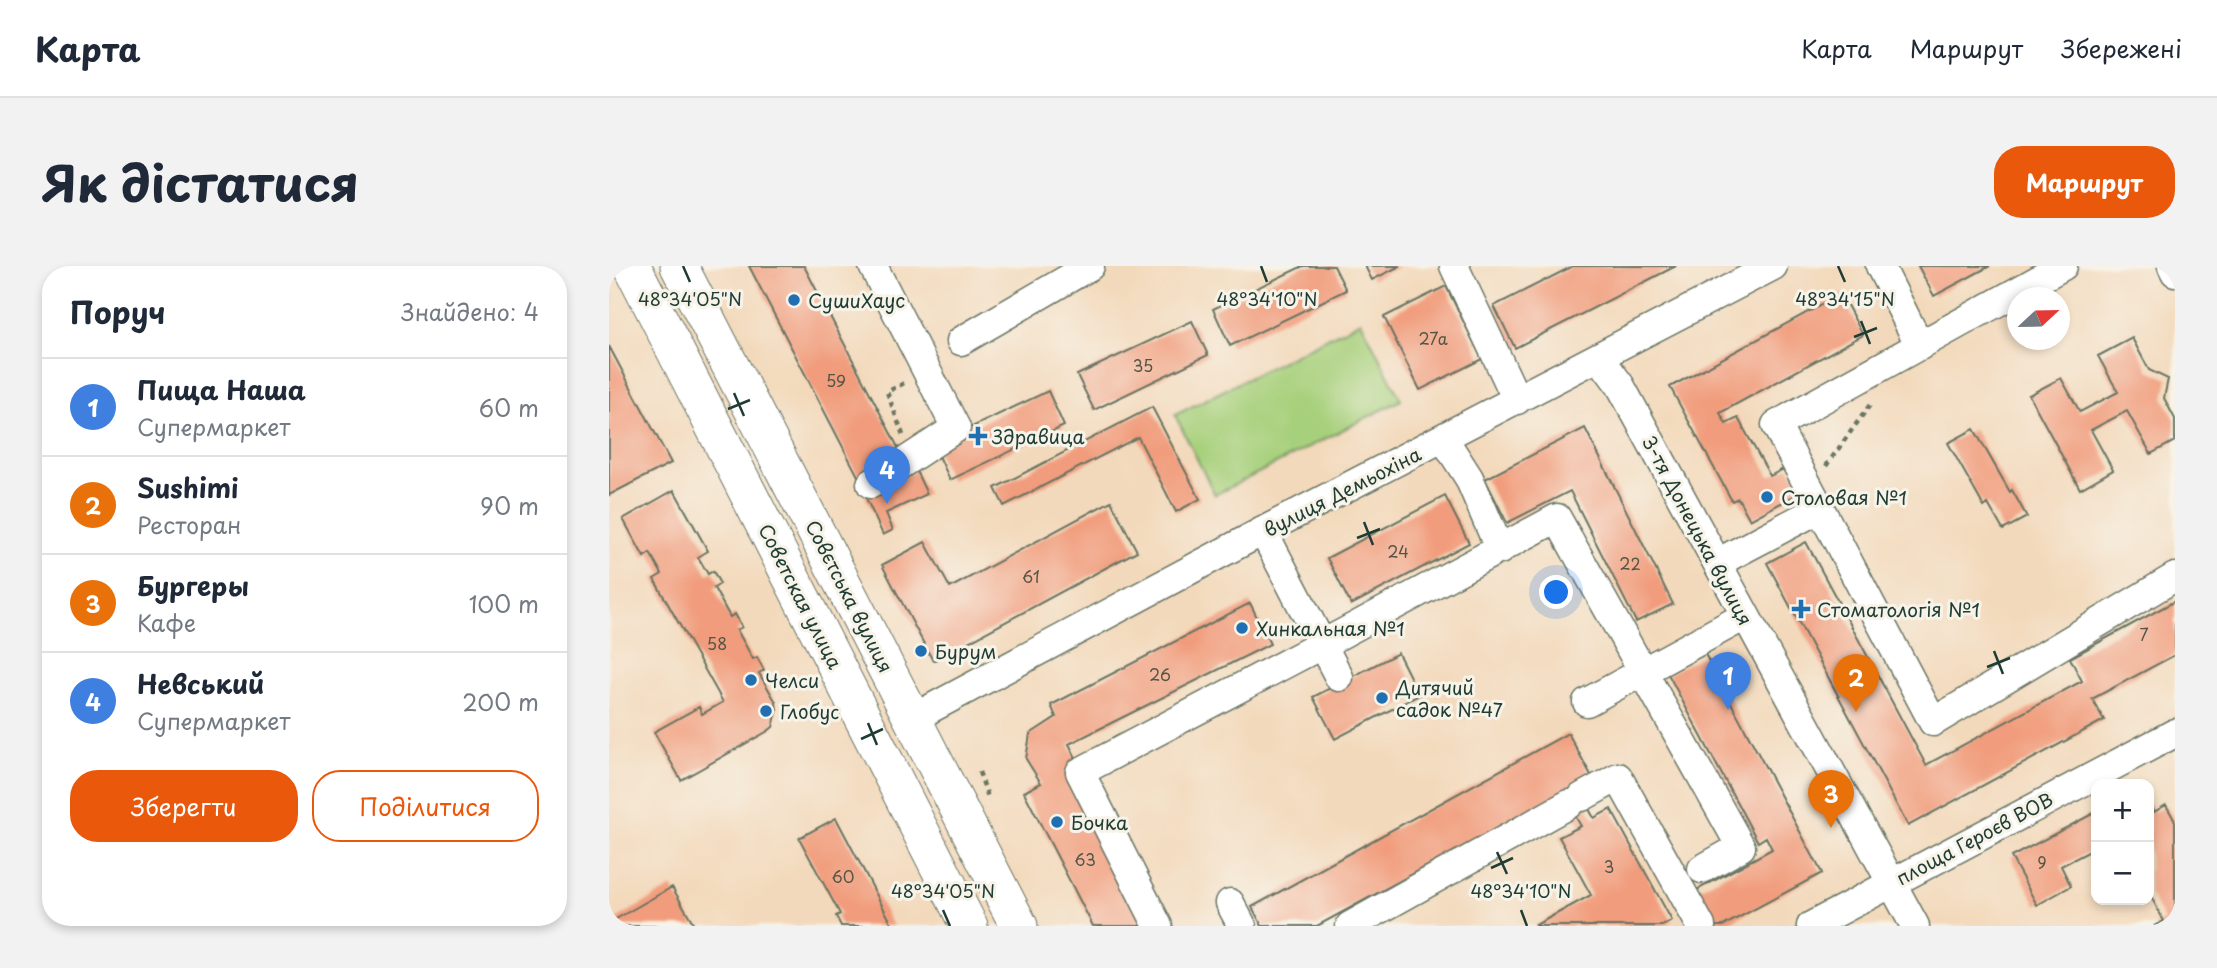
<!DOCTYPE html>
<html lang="uk">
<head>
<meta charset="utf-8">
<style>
  :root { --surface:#fff; --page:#f2f2f3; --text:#1f2937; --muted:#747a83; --line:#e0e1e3; --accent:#ea580c }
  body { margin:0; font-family:"Playpen Sans",sans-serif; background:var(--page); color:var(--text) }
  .controls { position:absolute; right:21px; bottom:21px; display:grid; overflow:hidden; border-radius:14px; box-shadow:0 4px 10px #0003 }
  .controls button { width:63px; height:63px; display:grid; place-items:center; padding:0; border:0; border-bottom:2px solid var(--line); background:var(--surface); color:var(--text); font:35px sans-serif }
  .compass { position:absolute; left:1398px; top:21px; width:63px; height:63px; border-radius:50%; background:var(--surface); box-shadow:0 4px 10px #0003; rotate:68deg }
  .you { position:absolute; left:948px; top:327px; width:24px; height:24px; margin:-18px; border:5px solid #fff; border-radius:50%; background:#1a73e8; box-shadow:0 0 0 10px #1a73e833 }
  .badge { display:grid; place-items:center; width:46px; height:46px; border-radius:50%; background:var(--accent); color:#fff; font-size:23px; font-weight:700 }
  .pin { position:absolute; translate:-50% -58px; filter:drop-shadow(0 2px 4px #0008) }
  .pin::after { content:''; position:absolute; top:37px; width:24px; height:21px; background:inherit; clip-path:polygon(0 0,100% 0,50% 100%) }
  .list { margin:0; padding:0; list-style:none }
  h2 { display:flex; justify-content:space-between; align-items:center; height:91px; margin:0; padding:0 28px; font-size:30px }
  h2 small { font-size:23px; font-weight:400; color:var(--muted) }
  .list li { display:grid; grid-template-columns:46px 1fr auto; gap:21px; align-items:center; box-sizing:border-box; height:98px; padding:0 28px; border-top:2px solid var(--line) }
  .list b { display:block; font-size:26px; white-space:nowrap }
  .list p { margin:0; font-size:23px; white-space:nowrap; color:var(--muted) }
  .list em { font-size:23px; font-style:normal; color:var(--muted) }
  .actions { display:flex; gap:14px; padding:21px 28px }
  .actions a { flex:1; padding:16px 0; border:2px solid var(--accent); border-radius:28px; text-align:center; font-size:24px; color:var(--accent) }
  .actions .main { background:var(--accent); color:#fff }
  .map { position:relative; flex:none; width:1566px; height:660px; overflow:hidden; border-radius:28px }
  header { display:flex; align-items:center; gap:42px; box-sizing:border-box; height:98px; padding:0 35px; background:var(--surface); border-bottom:2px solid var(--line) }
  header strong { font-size:33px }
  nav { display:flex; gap:38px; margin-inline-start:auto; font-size:24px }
  .intro { display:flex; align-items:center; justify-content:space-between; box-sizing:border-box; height:168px; padding:0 42px }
  h1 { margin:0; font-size:49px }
  .button { padding:18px 32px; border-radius:28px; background:var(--accent); color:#fff; font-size:24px; font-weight:700 }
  main { display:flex; gap:42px; padding:0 42px }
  aside { flex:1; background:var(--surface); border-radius:28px; box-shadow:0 4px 10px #0003 }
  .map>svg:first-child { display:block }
  .green { fill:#a7d07b; stroke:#638658; stroke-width:2 }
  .building { fill:#f19d7d }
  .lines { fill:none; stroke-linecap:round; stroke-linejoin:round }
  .minor-casing { stroke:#697463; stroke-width:31 }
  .major-casing { stroke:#697463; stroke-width:39 }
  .path { stroke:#697463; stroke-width:4.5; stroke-dasharray:5 5; stroke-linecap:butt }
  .minor { stroke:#fff; stroke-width:28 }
  .major { stroke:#fff; stroke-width:37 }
  .ticks { fill:none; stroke:#1f3d34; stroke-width:2.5 }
  .poi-dot { fill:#1f6fb2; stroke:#f7f3e8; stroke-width:2.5 }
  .labels { text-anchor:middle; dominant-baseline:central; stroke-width:6; stroke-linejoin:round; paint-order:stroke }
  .number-label { font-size:16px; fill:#545546 }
  .poi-label { font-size:19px; fill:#1f3d34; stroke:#f7f3e8; text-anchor:start }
  .street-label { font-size:19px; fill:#1f3d34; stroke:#f7f3e8 }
  .ticks-label { font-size:18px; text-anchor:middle; fill:#1f3d34; stroke:#f7f3e8; stroke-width:6; stroke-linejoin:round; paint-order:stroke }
</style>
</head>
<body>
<header>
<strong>Карта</strong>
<nav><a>Карта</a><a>Маршрут</a><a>Збережені</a></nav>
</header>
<div class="intro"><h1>Як дістатися</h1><a class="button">Маршрут</a></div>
<main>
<aside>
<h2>Поруч<small>Знайдено: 4</small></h2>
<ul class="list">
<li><span class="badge" style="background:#3f7fe0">1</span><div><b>Пища Наша</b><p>Супермаркет</p></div><em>60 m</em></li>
<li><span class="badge" style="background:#e8710a">2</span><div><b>Sushimi</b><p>Ресторан</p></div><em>90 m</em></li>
<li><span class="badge" style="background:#e8710a">3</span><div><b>Бургеры</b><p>Кафе</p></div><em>100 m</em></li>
<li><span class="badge" style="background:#3f7fe0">4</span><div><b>Невський</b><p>Супермаркет</p></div><em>200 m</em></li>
</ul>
<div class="actions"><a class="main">Зберегти</a><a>Поділитися</a></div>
</aside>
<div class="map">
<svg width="1566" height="660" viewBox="0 0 1566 660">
  <rect width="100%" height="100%" fill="#f7f3e8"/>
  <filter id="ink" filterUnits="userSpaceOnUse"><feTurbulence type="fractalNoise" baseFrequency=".0143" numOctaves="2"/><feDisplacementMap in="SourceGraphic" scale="14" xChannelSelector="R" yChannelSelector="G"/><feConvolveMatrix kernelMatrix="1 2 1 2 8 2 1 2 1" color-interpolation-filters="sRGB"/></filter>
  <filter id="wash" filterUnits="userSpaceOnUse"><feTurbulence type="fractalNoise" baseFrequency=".00686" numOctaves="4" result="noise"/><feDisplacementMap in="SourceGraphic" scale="28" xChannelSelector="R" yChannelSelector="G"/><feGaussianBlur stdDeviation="1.57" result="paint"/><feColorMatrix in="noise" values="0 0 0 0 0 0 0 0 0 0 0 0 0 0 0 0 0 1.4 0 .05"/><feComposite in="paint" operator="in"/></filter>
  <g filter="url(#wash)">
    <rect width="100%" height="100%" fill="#f3d9bb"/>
    <path class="green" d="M752,55L792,134L606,229L566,149Z"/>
    <g id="blocks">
      <path class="building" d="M140,0H195L295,193L252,216Z
        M694,0H725L737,24L621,80L604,43Z
        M756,0H791L763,14Z
        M964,0H1067L906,82L885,40Z
        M1309,0H1381L1325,30Z
        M837,20L873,93L811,124L775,51Z
        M1232,28L1254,69L1111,147L1117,158L1129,152L1161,210L1180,200L1194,225L1141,254L1129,232L1123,235L1061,121Z
        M583,55L599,89L485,144L468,109Z
        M1523,72L1540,104L1559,113L1555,132L1566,153V175L1542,188L1518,145L1482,164L1504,204L1471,223L1420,129L1452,112L1471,146L1509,126L1489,90Z
        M0,80L62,197L0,229Z
        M439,125L455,160L341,214L325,179Z
        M543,141L591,233L567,246L529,171L395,240L386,222Z
        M976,162L1064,338L1027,356L961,225L898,257L876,213Z
        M1365,163L1401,226L1403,224L1418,251L1394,264L1379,238L1375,241L1339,177Z
        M307,205L318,228L277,247L284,264L274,269L256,230Z
        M65,224L99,285L89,291L99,308L104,305L111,318L105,322L121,351L126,348L133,361L128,364L144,393L148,391L155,404L150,407L167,436L168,445L164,461L159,465L72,514L45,466L90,441L93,448L114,436L45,313L53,308L41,287L35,291L14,253Z
        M836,230L860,277L742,339L718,292Z
        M502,235L528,285L324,395L273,299L316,276L341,322Z
        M1197,276L1317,499L1473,415L1461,392L1566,335V389L1483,433L1495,454L1299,560L1158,297Z
        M641,337L661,378L460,478L469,496L457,504L538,660H484L415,526L432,517L417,493L421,468L447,451L442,439Z
        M789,387L810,429L726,473L704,431Z
        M1096,388L1213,607L1114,660H1105L1086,625L1163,583L1157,571L1149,576L1059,408Z
        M959,467L983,511L973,531L985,552L1002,543L1063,655L1053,660H925L982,629L950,571L972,560L953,527L708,660H653L643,641Z
        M1540,535L1545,546L1557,539L1566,555V660H1545L1555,655L1540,627Z
        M1487,546V582L1452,600L1462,620L1428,639L1402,591Z
        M227,552L284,660H232L227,650L231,648L190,572Z
        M63,621L86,660H0V657Z"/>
    </g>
  </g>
  <g filter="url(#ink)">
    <use href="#blocks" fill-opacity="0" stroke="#697463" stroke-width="2"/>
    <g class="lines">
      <defs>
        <path id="minor" d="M845,0L908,134
          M1271,0L1311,80
          M1454,0L1167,159L1324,456L1566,311
          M1563,0L1566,6
          M352,75L481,0
          M990,91L1011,119L1306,660
          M835,173L860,212L891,284
          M262,218L347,162L264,0
          M654,265L730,411
          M1108,297L1210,243
          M978,436L1136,350
          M304,452L654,265L1164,0
          M973,531L1009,511L1092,660
          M621,637L633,660
          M549,660L471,506L712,379L948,252L1132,581L1093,603
          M741,660L960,538
          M1202,660L1566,467"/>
        <path id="major" d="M23,0L360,660
          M70,0L410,660"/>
      </defs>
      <use href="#minor" class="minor-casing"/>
      <use href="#major" class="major-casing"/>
      <path class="path" d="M294,169L278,126L299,115
        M1217,200L1263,136
        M370,506L379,531"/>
      <use href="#minor" class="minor"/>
      <use href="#major" class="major"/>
    </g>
  </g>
  <path class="ticks" d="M74,0L81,16M652,0L658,16M1229,0L1236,16M1252,55L1261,78M1245,71L1268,62M125,127L135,150M119,143L141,134M755,256L764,279M748,272L771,263M1385,385L1394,408M1378,401L1401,392M259,457L268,479M252,473L274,463M888,586L898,608M882,602L904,592M334,644L341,660M912,644L918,660"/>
  <g class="poi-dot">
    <circle cx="185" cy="34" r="7"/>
    <path d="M365.5 159.5h7v7h7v7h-7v7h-7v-7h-7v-7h7z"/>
    <circle cx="1158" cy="231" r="7"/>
    <path d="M1188.5 332.5h7v7h7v7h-7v7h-7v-7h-7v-7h7z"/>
    <circle cx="633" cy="362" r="7"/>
    <circle cx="312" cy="385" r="7"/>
    <circle cx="142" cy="414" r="7"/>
    <circle cx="773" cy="432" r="7"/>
    <circle cx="157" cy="445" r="7"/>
    <circle cx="448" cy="556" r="7"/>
  </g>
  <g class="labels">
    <g class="number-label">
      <text x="824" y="72">27а</text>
      <text x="534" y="99">35</text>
      <text x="227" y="114">59</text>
      <text x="789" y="285">24</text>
      <text x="1021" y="297">22</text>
      <text x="422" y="310">61</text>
      <text x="1535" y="368">7</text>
      <text x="108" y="377">58</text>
      <text x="551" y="408">26</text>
      <text x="476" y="593">63</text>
      <text x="1433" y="596">9</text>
      <text x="1000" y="600">3</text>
      <text x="234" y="610">60</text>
    </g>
    <g class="poi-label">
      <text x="199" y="34">СушиХаус</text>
      <text x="383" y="170">Здравица</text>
      <text x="1172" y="231">Столовая №1</text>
      <text x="1208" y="343">Стоматологія №1</text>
      <text x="647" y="362">Хинкальная №1</text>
      <text x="326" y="385">Бурум</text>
      <text x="156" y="414">Челси</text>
      <text x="787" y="421">Дитячий<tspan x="787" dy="22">садок №47</tspan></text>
      <text x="171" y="445">Глобус</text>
      <text x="462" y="556">Бочка</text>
    </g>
    <g class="street-label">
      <text transform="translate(733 225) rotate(-27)">вулиця Демьохіна</text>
      <text transform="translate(1089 264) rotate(62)">3-тя Донецька вулиця</text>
      <text transform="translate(192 330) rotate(63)">Советская улица</text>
      <text transform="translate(241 330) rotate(63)">Совєтська вулиця</text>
      <text transform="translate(1365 572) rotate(-28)">площа Героєв ВОВ</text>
    </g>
  </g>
  <g class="ticks-label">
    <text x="81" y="40">48°34'05"N</text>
    <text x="658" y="40">48°34'10"N</text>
    <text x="1236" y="40">48°34'15"N</text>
    <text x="334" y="632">48°34'05"N</text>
    <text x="912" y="632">48°34'10"N</text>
  </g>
</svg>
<div class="controls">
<button>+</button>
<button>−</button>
</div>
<svg class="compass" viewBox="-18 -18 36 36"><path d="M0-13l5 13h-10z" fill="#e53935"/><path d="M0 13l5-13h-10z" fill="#747a83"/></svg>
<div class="you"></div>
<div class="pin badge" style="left:1119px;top:444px;background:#3f7fe0">1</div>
<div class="pin badge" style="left:1247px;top:446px;background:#e8710a">2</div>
<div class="pin badge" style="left:1222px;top:562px;background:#e8710a">3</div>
<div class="pin badge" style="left:278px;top:238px;background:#3f7fe0">4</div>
</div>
</main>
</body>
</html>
